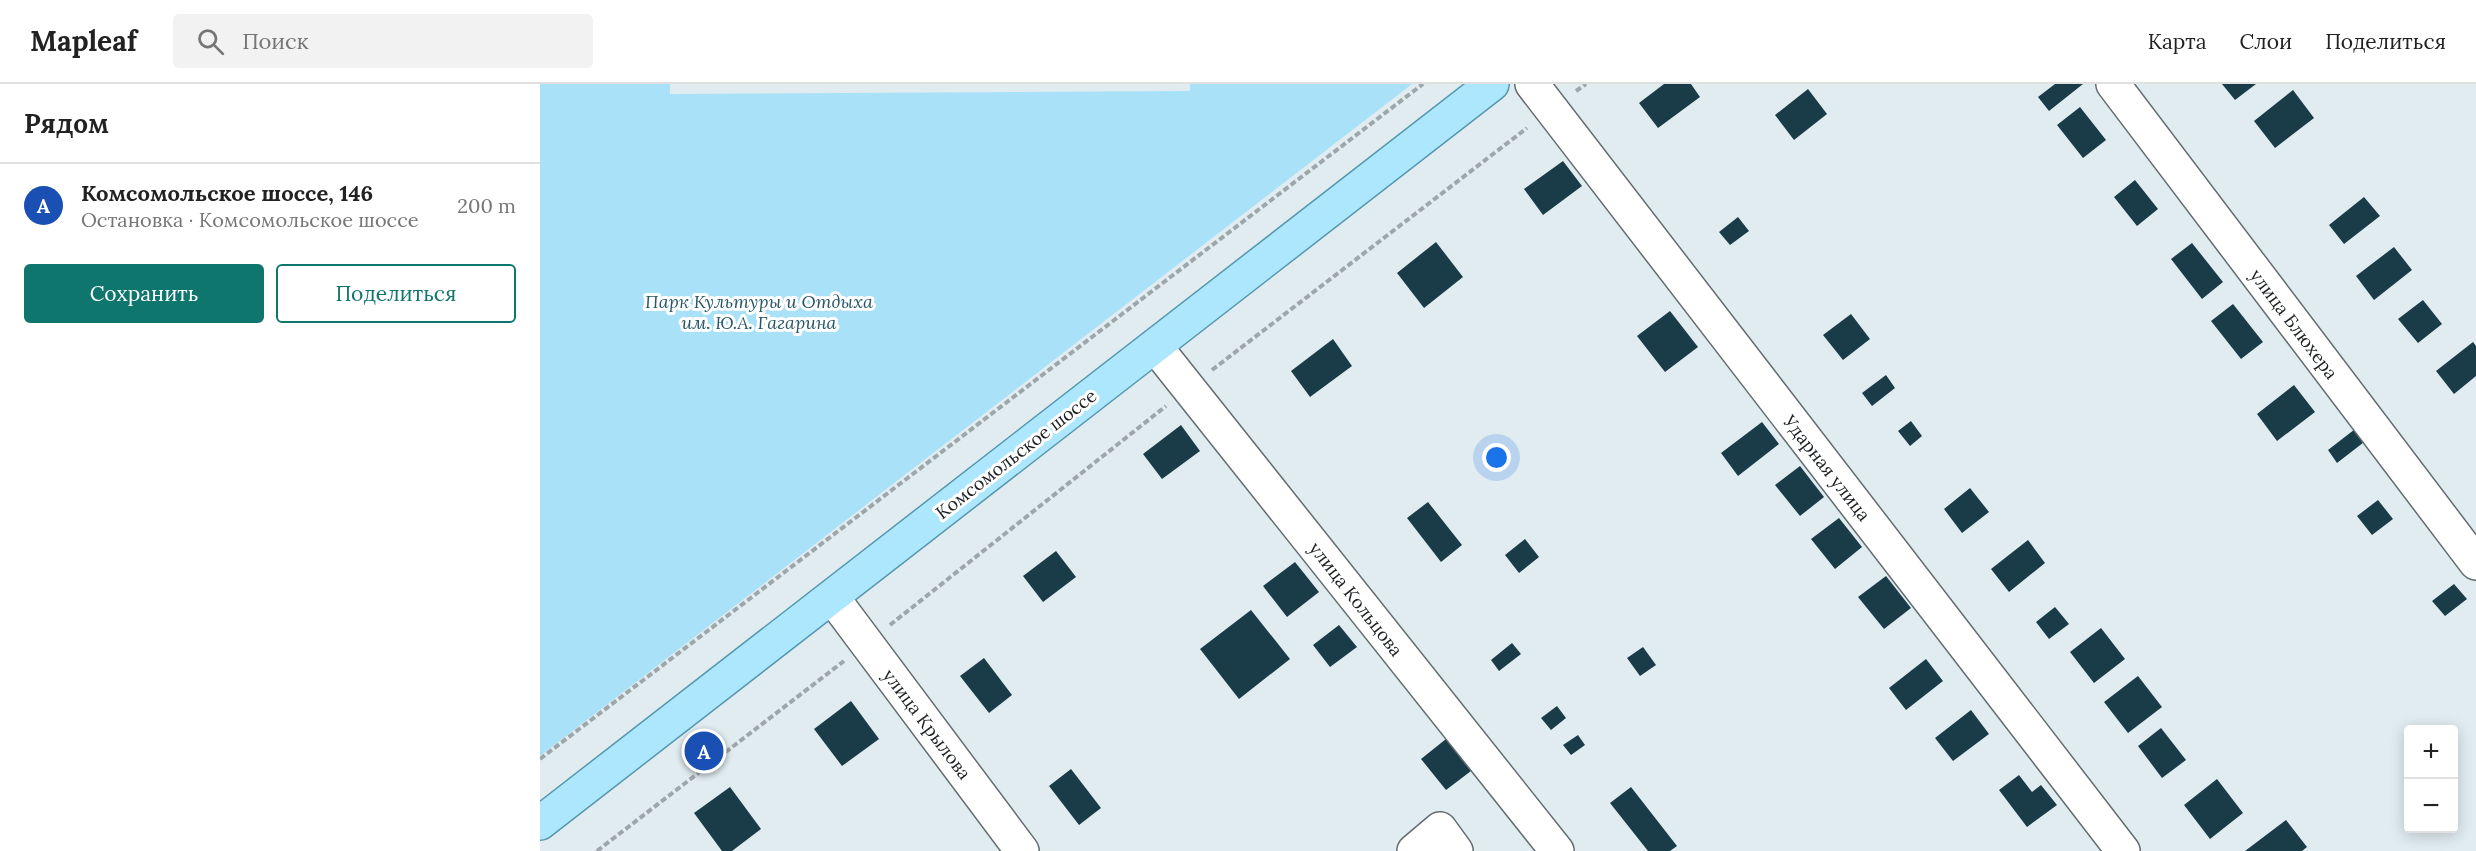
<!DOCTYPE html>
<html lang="ru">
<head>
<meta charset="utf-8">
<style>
  :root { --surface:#fff; --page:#f2f2f2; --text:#222; --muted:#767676; --line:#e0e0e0; --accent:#0f766e }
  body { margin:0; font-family:Lora,serif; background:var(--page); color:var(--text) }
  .controls { position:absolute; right:18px; bottom:18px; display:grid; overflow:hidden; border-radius:6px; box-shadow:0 3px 15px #0003 }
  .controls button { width:54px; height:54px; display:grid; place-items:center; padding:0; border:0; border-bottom:2px solid var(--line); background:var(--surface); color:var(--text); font:30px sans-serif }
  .you { position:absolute; left:957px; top:374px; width:21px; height:21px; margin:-15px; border:4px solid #fff; border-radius:50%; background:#1a73e8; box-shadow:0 0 0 9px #1a73e833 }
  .badge { display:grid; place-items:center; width:39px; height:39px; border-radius:50%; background:var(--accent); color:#fff; font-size:20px; font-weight:700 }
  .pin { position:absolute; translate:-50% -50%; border:3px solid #fff; box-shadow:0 2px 6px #0006 }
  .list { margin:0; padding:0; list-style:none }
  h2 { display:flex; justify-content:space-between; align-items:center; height:78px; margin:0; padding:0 24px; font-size:26px }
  h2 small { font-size:20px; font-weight:400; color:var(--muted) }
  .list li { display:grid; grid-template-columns:39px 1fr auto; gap:18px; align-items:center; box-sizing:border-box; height:84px; padding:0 24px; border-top:2px solid var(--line) }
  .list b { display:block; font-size:22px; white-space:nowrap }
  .list p { margin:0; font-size:20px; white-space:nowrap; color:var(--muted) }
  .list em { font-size:20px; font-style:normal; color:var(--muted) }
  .actions { display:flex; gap:12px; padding:18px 24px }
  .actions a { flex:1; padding:14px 0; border:2px solid var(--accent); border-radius:6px; text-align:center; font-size:21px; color:var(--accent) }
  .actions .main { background:var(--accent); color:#fff }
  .icon { flex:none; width:33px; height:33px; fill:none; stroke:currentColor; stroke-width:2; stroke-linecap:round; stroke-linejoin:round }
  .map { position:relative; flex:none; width:1936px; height:767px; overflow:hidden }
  header { display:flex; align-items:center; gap:36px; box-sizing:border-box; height:84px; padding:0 30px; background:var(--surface); border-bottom:2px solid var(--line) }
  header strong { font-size:28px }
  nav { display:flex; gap:33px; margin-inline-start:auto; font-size:21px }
  .search { width:420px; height:54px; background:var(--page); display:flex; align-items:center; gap:15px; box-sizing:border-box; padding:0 21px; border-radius:6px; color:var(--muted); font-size:22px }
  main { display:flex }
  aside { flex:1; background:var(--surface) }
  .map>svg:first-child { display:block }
  .green { fill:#a8e1f8 }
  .building { fill:#1a3c48 }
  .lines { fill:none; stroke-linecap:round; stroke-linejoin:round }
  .minor-casing { stroke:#636c70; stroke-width:36 }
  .major-casing { stroke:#5597af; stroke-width:36 }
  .path { stroke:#9da6a9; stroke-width:4; stroke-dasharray:6 3; stroke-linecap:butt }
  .minor { stroke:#fff; stroke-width:33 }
  .major { stroke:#ace7fd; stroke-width:33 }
  .labels { text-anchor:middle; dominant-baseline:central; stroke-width:6; stroke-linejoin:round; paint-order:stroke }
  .park-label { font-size:18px; font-style:italic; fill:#285667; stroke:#fff }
  .street-label { font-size:18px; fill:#1c2022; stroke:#fff }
</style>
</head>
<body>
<header>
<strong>Mapleaf</strong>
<div class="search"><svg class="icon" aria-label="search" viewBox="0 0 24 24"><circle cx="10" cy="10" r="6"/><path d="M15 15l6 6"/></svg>Поиск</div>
<nav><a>Карта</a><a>Слои</a><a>Поделиться</a></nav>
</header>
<main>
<aside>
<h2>Рядом<small></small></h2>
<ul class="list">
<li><span class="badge" style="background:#1a4fb4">A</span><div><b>Комсомольское шоссе, 146</b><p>Остановка · Комсомольское шоссе</p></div><em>200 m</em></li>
</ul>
<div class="actions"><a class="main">Сохранить</a><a>Поделиться</a></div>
</aside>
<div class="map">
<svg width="1936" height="767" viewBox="0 0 1936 767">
  <rect width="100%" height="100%" fill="#e1ecf0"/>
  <path class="green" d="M0,0H130V10L650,7V0H872L0,672Z"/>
  <path class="building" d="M1124,0H1151L1160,13L1118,44L1099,19Z
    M1515,0H1543L1509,27L1498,13Z
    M1682,0H1716L1695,16Z
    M1268,5L1287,30L1254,56L1235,31Z
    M1753,6L1774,34L1735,64L1714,37Z
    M1540,23L1566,56L1543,74L1517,41Z
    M1023,77L1042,102L1003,131L984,105Z
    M1595,96L1618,125L1597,142L1574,113Z
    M1824,113L1840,132L1804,160L1789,141Z
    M1198,133L1209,147L1190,161L1179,148Z
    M896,158L923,193L884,224L857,189Z
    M1652,159L1683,198L1662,215L1631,175Z
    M1854,163L1872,186L1834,216L1816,192Z
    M1883,216L1902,240L1878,259L1858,235Z
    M1693,220L1723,258L1701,275L1671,237Z
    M1130,227L1158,263L1125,288L1097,252Z
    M1311,230L1330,255L1303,276L1283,251Z
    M793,255L812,282L770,313L751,287Z
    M1933,258L1936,262V292L1914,310L1896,287Z
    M1346,291L1355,304L1332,322L1322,309Z
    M1754,301L1775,328L1737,357L1717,330Z
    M1371,337L1382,352L1370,362L1358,347Z
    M1222,338L1239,360L1198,392L1181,369Z
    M641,341L660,367L622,395L603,370Z
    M1819,342L1828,355L1797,379L1788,366Z
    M1260,382L1284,413L1260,432L1235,401Z
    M1430,404L1449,428L1422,449L1404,425Z
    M1838,416L1853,435L1832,451L1817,432Z
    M888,418L922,461L901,478L867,434Z
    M1299,434L1322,463L1295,485L1271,455Z
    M985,455L999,473L979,489L965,471Z
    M1488,456L1505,479L1469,508L1451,485Z
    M516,467L536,493L503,518L483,492Z
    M755,478L779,508L747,533L723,502Z
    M1346,492L1371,524L1344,545L1318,513Z
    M1914,500L1927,515L1905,532L1892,517Z
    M1515,523L1529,540L1509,555L1496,538Z
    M711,526L750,575L699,615L660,565Z
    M799,541L817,563L790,583L773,561Z
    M1561,544L1585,575L1554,599L1530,568Z
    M972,559L981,570L959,587L951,576Z
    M1103,563L1116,581L1100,592L1087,574Z
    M444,574L472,611L449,629L420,592Z
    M1386,575L1403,597L1366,626L1349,604Z
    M1598,592L1622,623L1588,649L1564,618Z
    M311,617L339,655L302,682L274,645Z
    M1017,622L1026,634L1011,646L1001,634Z
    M1431,626L1449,650L1413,677L1395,654Z
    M1621,644L1646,676L1622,694L1598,662Z
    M1038,651L1045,661L1031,671L1023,661Z
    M906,655L931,687L906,706L881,675Z
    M531,685L561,724L539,741L509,702Z
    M1479,691L1492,708L1501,701L1517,721L1487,743L1459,706Z
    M1677,695L1703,729L1670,755L1644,721Z
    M190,703L221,745L192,767H182L154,729Z
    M1091,703L1137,762L1130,767H1108L1070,719Z
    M1746,736L1767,763L1762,767H1705Z"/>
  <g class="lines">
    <defs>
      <path id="minor" d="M992,0L1583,767
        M1573,0L1936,479
        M615,262L1017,767
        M292,513L482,767
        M874,767L900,745L916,767"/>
      <path id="major" d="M0,739L952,0"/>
    </defs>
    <use href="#minor" class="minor-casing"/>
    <use href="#major" class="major-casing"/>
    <path class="path" d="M1036,7L1046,0
      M672,286L987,44
      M350,541L626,322
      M0,675L883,0
      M57,767L304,577"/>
    <use href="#minor" class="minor"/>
    <use href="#major" class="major"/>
  </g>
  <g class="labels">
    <g class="park-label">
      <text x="219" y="217">Парк Культуры и Отдыха<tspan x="219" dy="21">им. Ю.А. Гагарина</tspan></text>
    </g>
    <g class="street-label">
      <text transform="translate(1754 240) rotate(53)">улица Блюхера</text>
      <text transform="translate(476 370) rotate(-38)">Комсомольское шоссе</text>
      <text transform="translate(1287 384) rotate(52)">Ударная улица</text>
      <text transform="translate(816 515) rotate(52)">улица Кольцова</text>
      <text transform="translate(387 640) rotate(53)">улица Крылова</text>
    </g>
  </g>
</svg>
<div class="controls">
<button>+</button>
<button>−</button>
</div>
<div class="you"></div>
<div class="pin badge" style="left:164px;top:667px;background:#1a4fb4">A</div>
</div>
</main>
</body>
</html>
